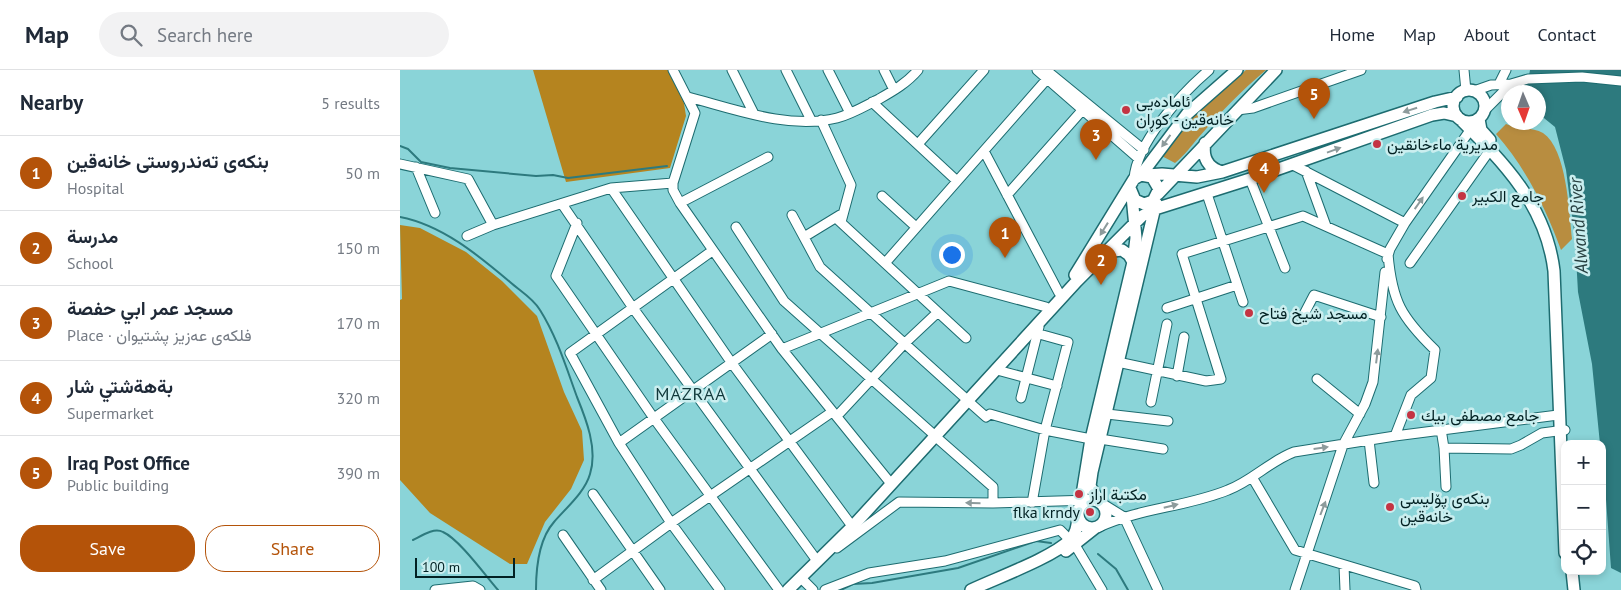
<!DOCTYPE html>
<html lang="en">
<head>
<meta charset="utf-8">
<style>
  :root { --surface:#fff; --page:#f2f2f3; --text:#1f2937; --muted:#747a83; --line:#e0e1e3; --accent:#b45309 }
  body { margin:0; font-family:"PT Sans",Vazirmatn,sans-serif; background:var(--page); color:var(--text) }
  .controls { position:absolute; right:15px; bottom:15px; display:grid; overflow:hidden; border-radius:10px; box-shadow:0 2px 8px #0003 }
  .controls button { width:45px; height:45px; display:grid; place-items:center; padding:0; border:0; border-bottom:1px solid var(--line); background:var(--surface); color:var(--text); font:25px sans-serif }
  .compass { position:absolute; left:1101px; top:15px; width:45px; height:45px; border-radius:50%; background:var(--surface); box-shadow:0 2px 8px #0003; rotate:178deg }
  .scale { position:absolute; left:15px; bottom:12px; width:100px; box-sizing:border-box; padding-left:5px; border:2px solid #022123; border-top:0; font-size:14px; line-height:18px; white-space:nowrap; color:#022123; -webkit-text-stroke:4px #caeeef; paint-order:stroke }
  .you { position:absolute; left:551px; top:184px; width:18px; height:18px; margin:-12px; border:4px solid #fff; border-radius:50%; background:#1a73e8; box-shadow:0 0 0 8px #1a73e833 }
  .badge { display:grid; place-items:center; width:32px; height:32px; border-radius:50%; background:var(--accent); color:#fff; font-size:16px; font-weight:700 }
  .pin { position:absolute; translate:-50% -41px; filter:drop-shadow(0 1px 2px #0008) }
  .pin::after { content:''; position:absolute; top:26px; width:18px; height:15px; background:inherit; clip-path:polygon(0 0,100% 0,50% 100%) }
  .list { margin:0; padding:0; list-style:none }
  h2 { display:flex; justify-content:space-between; align-items:center; height:65px; margin:0; padding:0 20px; font-size:21px }
  h2 small { font-size:16px; font-weight:400; color:var(--muted) }
  .list li { display:grid; grid-template-columns:32px 1fr auto; gap:15px; align-items:center; box-sizing:border-box; height:75px; padding:0 20px; border-top:1px solid var(--line) }
  .list b { display:block; font-size:19px; white-space:nowrap }
  .list p { margin:0; font-size:16px; white-space:nowrap; color:var(--muted) }
  .list em { font-size:16px; font-style:normal; color:var(--muted) }
  .actions { display:flex; gap:10px; padding:15px 20px }
  .actions a { flex:1; padding:11px 0; border:1px solid var(--accent); border-radius:20px; text-align:center; font-size:18px; color:var(--accent) }
  .actions .main { background:var(--accent); color:#fff }
  .icon { flex:none; width:28px; height:28px; fill:none; stroke:currentColor; stroke-width:2; stroke-linecap:round; stroke-linejoin:round }
  .map { position:relative; flex:none; width:1221px; height:520px; overflow:hidden }
  header { display:flex; align-items:center; gap:30px; box-sizing:border-box; height:70px; padding:0 25px; background:var(--surface); border-bottom:1px solid var(--line) }
  header strong { font-size:24px }
  nav { display:flex; gap:28px; margin-inline-start:auto; font-size:18px }
  .search { width:350px; height:45px; background:var(--page); display:flex; align-items:center; gap:12px; box-sizing:border-box; padding:0 18px; border-radius:28px; color:var(--muted); font-size:19px }
  main { display:flex }
  aside { flex:1; background:var(--surface) }
  .map>svg:first-child { display:block }
  .green { fill:#b88d40 }
  .forest { fill:#b5841f }
  .water { fill:#2d7a7e }
  .lines { fill:none; stroke-linecap:round; stroke-linejoin:round }
  .stream { stroke:#2d7a7e; stroke-width:2 }
  .minor-casing { stroke:#1d6c70; stroke-width:11 }
  .major-casing { stroke:#1d6c70; stroke-width:14 }
  .minor { stroke:#fff; stroke-width:9 }
  .major { stroke:#fff; stroke-width:11 }
  .oneway { fill:#8d9b9c }
  .poi-dot { fill:#c43443; stroke:#caeeef; stroke-width:2 }
  .labels { text-anchor:middle; dominant-baseline:central; stroke-width:5; stroke-linejoin:round; paint-order:stroke }
  .poi-label { font-size:16px; fill:#022123; stroke:#caeeef; text-anchor:start }
  .water-label { font-size:18px; font-style:italic; fill:#274041; stroke:#caeeef }
  .neighbourhood-label { font-size:18px; letter-spacing:1px; fill:#10383a; stroke:#caeeef }
</style>
</head>
<body>
<header>
<strong>Map</strong>
<div class="search"><svg class="icon" aria-label="search" viewBox="0 0 24 24"><circle cx="10" cy="10" r="6"/><path d="M15 15l6 6"/></svg>Search here</div>
<nav><a>Home</a><a>Map</a><a>About</a><a>Contact</a></nav>
</header>
<main>
<aside>
<h2>Nearby<small>5 results</small></h2>
<ul class="list">
<li><span class="badge">1</span><div><b>بنکەی تەندروستی خانەقین</b><p>Hospital</p></div><em>50 m</em></li>
<li><span class="badge">2</span><div><b>مدرسة</b><p>School</p></div><em>150 m</em></li>
<li><span class="badge">3</span><div><b>مسجد عمر ابي حفصة</b><p>Place · فلکەی عەزیز پشتیوان</p></div><em>170 m</em></li>
<li><span class="badge">4</span><div><b>بةهةشتي شار</b><p>Supermarket</p></div><em>320 m</em></li>
<li><span class="badge">5</span><div><b>Iraq Post Office</b><p>Public building</p></div><em>390 m</em></li>
</ul>
<div class="actions"><a class="main">Save</a><a>Share</a></div>
</aside>
<div class="map">
<svg width="1221" height="520" viewBox="0 0 1221 520">
  <rect width="100%" height="100%" fill="#8ad4d8"/>
  <path class="green" d="M846,0H866C842,20 820,43 799,67C791,76 785,85 775,93L758,84L795,41Z
    M1106,54C1117,59 1133,57 1143,63C1167,79 1169,142 1172,169L1161,180C1146,138 1125,97 1096,64Z"/>
  <path class="forest" d="M133,0H269L283,27L286,46L270,98L166,112Z
    M0,155L20,158L66,182L102,211L137,246L164,322L182,361L184,390L171,419L145,452L127,494H110L30,443L0,410V230L2,229Z"/>
  <path class="water" d="M1130,0H1221V503L1211,498L1202,374H1200L1192,294L1178,222L1175,169L1166,100L1155,57L1139,44L1138,22H1126Z"/>
  <g class="lines">
    <path class="stream" d="M0,76L8,79L21,92L50,98L136,106L153,105L168,108L267,96
      M0,147C42,155 78,185 110,212C120,221 133,228 140,240C157,267 166,297 177,327C186,349 198,379 190,404C185,422 166,438 154,452C139,469 136,498 136,520
      M13,470C21,466 34,457 43,462C59,469 85,505 98,520
      M698,484L716,499L728,520
      M441,520L453,514L472,513L558,498L636,471L651,473"/>
    <defs>
      <path id="minor" d="M273,0L295,43L273,113V120L280,133L382,279L488,410
        M332,0L354,44
        M386,0L411,50
        M428,0L450,43
        M484,0L494,20
        M637,0L738,88
        M646,0L744,80
        M1064,0L1066,21
        M1099,14L1106,0
        M1074,21L1091,15L1111,14L1128,9L1182,7L1221,11
        M288,27C334,39 389,60 437,48C452,44 465,36 479,29C493,21 507,13 518,0
        M472,32L557,111
        M837,40L853,38L961,0
        M1084,41L1111,14
        M421,50L451,115L441,152
        M518,74L584,0
        M584,81L659,223
        M0,94L68,109L93,155
        M893,95L1005,153
        M16,97L35,143
        M906,101L926,156
        M734,109C736,73 782,23 809,0
        M850,109L885,198
        M211,118L331,292L449,452
        M807,124L843,232
        M607,125L686,36
        M482,126L516,157
        M280,133L368,87
        M162,134L233,238L415,488
        M392,145L420,197L564,327
        M436,148L566,268
        M177,153L156,206L253,347L379,520
        M336,157L384,231L532,363
        M67,166L93,155L211,118L273,113
        M404,167L440,145
        M312,181L170,283L219,373L271,453L320,520
        M987,189L990,179L1005,153L1073,56
        M486,192L647,9
        M1010,193L1090,80
        M767,238L837,215
        M902,248L914,225L981,247
        M382,279L549,211L646,237
        M713,291L806,311L821,309L782,184L903,146L988,184C992,231 1001,247 1035,280L1031,308L1011,325L995,366
        M597,300L657,316
        M777,306L784,267
        M917,309L960,344
        M621,328L639,257
        M568,331L586,347L590,344L645,360L691,369
        M751,332L767,254
        M707,344L768,351
        M437,346L504,274L538,242
        M1041,359L1044,378L1046,417
        M536,367L593,417V433
        M700,369L763,379
        M969,370L974,413
        M219,373L372,264
        M1044,378L1111,379L1121,375L1142,363L1165,360
        M852,407L895,480L1015,516L1016,520
        M193,424L260,520
        M632,433L645,360L668,272L632,262
        M703,434L724,447L758,520
        M699,457C740,438 787,437 828,420C852,411 870,391 894,382L995,366L1158,345
        M163,465L201,520
        M675,475L702,520
        M437,478L499,432L593,433L691,430
        M944,496L945,520
        M401,508L413,520
        M193,510L271,453L432,342
        M35,520L73,516L80,520
        M425,520L469,503L545,491L660,460L670,470
        M895,520L943,375L965,334L973,312L985,202"/>
      <path id="major" d="M1053 36a16 16 0 1 1 32 0a16 16 0 1 1-32 0Z
        M1060,49C1104,93 1146,135 1154,201L1165,483
        M1079,49L1081,60L1090,70
        M805,73C802,88 808,98 822,102
        M741,105L787,44L837,0
        M747,105L762,104L797,107L822,102L1035,32L1057,27
        M758,124L876,0
        M705,182L722,180L729,185L733,192
        M675,205L734,109L741,105L752,107L759,119L753,131L744,134L735,130L730,118
        M678 444a14 14 0 1 1 28 0a14 14 0 1 1-28 0Z
        M699,431L690,416L692,402L756,133
        M680,437L691,369L733,192L736,168L732,126
        M666,481L695,458
        M1172,501L1174,520
        M388,520L453,456L677,211L742,146L755,139L850,109L1032,45L1044,43L1057,46
        M571,520C596,508 652,488 670,470C676,464 677,456 678,448"/>
    </defs>
    <use href="#minor" class="minor-casing"/>
    <use href="#major" class="major-casing"/>
    <use href="#minor" class="minor"/>
    <use href="#major" class="major"/>
  </g>
  <defs><path id="oneway-solid" d="M-6-.8H1V-3.2L6.5 0L1 3.2V.8H-6Z" transform="scale(1.25)"/></defs>
  <g class="oneway">
    <use href="#oneway-solid" transform="translate(1010 40) rotate(162)"/>
    <use href="#oneway-solid" transform="translate(766 71) rotate(126)"/>
    <use href="#oneway-solid" transform="translate(934 80) rotate(-20)"/>
    <use href="#oneway-solid" transform="translate(1019 133) rotate(-55)"/>
    <use href="#oneway-solid" transform="translate(704 159) rotate(122)"/>
    <use href="#oneway-solid" transform="translate(977 286) rotate(-83)"/>
    <use href="#oneway-solid" transform="translate(921 378) rotate(-8)"/>
    <use href="#oneway-solid" transform="translate(573 433) rotate(-179)"/>
    <use href="#oneway-solid" transform="translate(771 436) rotate(-14)"/>
    <use href="#oneway-solid" transform="translate(923 438) rotate(-69)"/>
  </g>
  <g class="poi-dot">
    <circle cx="726" cy="40" r="5"/>
    <circle cx="977" cy="74" r="5"/>
    <circle cx="1062" cy="126" r="5"/>
    <circle cx="849" cy="243" r="5"/>
    <circle cx="1011" cy="345" r="5"/>
    <circle cx="679" cy="424" r="5"/>
    <circle cx="990" cy="437" r="5"/>
    <circle cx="690" cy="442" r="5"/>
  </g>
  <g class="labels">
    <g class="poi-label">
      <text x="736" y="31">ئامادەیی<tspan x="736" dy="18">خانەقین - کوڕان</tspan></text>
      <text x="987" y="74">مديرية ماءخانقين</text>
      <text x="1072" y="126">جامع الكبير</text>
      <text x="859" y="243">مسجد شيخ فتاح</text>
      <text x="1021" y="345">جامع مصطفى بيك</text>
      <text x="689" y="424">مكتبة اراز</text>
      <text x="1000" y="428">بنکەی پۆلیسی<tspan x="1000" dy="18">خانەقین</tspan></text>
      <text x="680" y="442" text-anchor="end">flka krndy</text>
    </g>
    <g class="water-label">
      <text transform="translate(1178 156) rotate(-94)">Alwand River</text>
    </g>
    <g class="neighbourhood-label">
      <text x="291" y="323">MAZRAA</text>
    </g>
  </g>
</svg>
<div class="controls">
<button>+</button>
<button>−</button>
<button><svg class="icon" aria-label="locate" viewBox="0 0 24 24"><circle cx="12" cy="12" r="6"/><path d="M12 2v4M12 18v4M2 12h4M18 12h4"/></svg></button>
</div>
<svg class="compass" viewBox="-18 -18 36 36"><path d="M0-13l5 13h-10z" fill="#e53935"/><path d="M0 13l5-13h-10z" fill="#747a83"/></svg>
<div class="scale">100 m</div>
<div class="you"></div>
<div class="pin badge" style="left:605px;top:188px">1</div>
<div class="pin badge" style="left:701px;top:215px">2</div>
<div class="pin badge" style="left:696px;top:90px">3</div>
<div class="pin badge" style="left:864px;top:123px">4</div>
<div class="pin badge" style="left:914px;top:49px">5</div>
</div>
</main>
</body>
</html>
